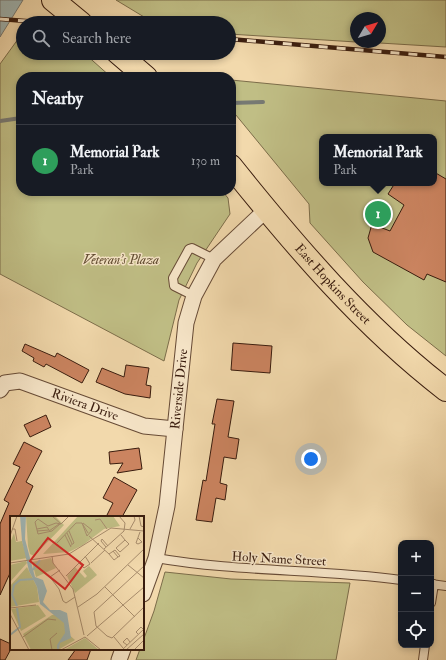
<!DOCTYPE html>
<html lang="en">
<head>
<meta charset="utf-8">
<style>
  :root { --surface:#171b24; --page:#242831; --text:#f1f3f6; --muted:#9ea1a6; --line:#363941; --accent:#c59692 }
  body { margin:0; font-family:"IM FELL Double Pica",serif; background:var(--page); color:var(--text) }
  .controls { position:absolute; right:12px; bottom:12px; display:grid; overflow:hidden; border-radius:8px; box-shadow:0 2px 6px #0003 }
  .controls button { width:36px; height:36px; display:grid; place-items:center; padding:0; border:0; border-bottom:1px solid var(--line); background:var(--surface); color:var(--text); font:20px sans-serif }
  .compass { position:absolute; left:350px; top:12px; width:36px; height:36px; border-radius:50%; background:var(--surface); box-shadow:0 2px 6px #0003; rotate:52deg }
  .you { position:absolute; left:311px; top:459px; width:14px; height:14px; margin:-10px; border:3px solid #fff; border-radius:50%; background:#1a73e8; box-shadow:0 0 0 6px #1a73e833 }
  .badge { display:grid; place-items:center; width:26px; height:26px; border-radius:50%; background:var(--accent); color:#fff; font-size:13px; font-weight:700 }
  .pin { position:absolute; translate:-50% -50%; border:2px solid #fff; box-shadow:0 1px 4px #0006 }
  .popup { position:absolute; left:319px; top:134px; width:118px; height:52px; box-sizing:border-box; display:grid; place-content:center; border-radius:8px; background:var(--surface); filter:drop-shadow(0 1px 3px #0005); font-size:13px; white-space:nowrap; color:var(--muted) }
  .popup b { font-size:15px; color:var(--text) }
  .popup::after { content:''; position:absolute; left:50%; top:100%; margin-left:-8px; border:8px solid transparent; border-top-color:var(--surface) }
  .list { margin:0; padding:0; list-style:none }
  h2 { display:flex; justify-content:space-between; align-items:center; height:52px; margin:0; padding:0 16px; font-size:17px }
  h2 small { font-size:13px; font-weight:400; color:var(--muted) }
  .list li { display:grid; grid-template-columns:26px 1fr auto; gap:12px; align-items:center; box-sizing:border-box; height:72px; padding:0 16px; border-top:1px solid var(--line) }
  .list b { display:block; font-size:15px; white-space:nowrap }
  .list p { margin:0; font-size:13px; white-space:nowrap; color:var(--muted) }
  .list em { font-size:13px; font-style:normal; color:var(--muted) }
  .icon { flex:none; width:22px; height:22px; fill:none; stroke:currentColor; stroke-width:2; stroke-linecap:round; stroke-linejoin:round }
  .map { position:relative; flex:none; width:446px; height:660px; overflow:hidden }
  .search { position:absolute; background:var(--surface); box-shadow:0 2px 6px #0003; left:16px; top:16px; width:220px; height:44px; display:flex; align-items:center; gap:10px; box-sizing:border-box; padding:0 14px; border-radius:22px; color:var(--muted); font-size:15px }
  .panel { position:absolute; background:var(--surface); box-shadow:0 2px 6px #0003; left:16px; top:72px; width:220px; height:124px; border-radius:16px }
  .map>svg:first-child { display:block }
  .green { fill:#c0be85; stroke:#7c6d4a; fill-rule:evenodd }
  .water { fill:#a0b7b6; stroke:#777973 }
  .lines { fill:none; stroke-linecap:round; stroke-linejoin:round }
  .stream { stroke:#777973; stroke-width:4 }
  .building { fill:#cb8460; stroke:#391c0e }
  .lane-casing { stroke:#674b36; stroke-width:10 }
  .street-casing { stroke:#674b36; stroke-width:17 }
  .primary-casing { stroke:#391c0e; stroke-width:24 }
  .lane { stroke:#f7e6c9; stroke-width:8 }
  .street { stroke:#f7e6c9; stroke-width:15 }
  .primary { stroke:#f2d9ac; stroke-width:22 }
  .rail-casing { stroke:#391c0e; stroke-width:4.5 }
  .rail { stroke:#f7e6c9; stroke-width:3; stroke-dasharray:9; stroke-linecap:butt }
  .labels { text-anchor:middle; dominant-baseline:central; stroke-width:3; stroke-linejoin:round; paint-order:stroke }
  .park-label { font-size:13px; font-style:italic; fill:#624d32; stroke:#f7e6c9 }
  .street-label { font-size:13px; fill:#391c0e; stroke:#f7e6c9 }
  .inset-river { fill:none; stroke:#a0b7b6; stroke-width:2 }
  .inset-road { fill:none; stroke:#a88d6d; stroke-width:1 }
  .view { fill:#d62828; fill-opacity:0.15; stroke:#d62828; stroke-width:2 }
  .inset-edge { fill:none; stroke:#391c0e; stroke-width:2 }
</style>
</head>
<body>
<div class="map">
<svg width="446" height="660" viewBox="0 0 446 660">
  <rect width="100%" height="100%" fill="#f2d9ac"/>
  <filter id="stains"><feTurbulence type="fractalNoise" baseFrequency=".005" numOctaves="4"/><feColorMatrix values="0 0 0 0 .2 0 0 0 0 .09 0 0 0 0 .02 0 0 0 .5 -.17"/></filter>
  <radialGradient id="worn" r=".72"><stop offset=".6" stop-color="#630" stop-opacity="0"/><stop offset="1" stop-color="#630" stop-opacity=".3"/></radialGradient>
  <path class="green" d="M116,0H446V47L363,42H380V18H356V42L229,34V23H154Z
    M21,35H23V53H84L111,77H21V191H222L228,198L230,214L197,263L179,300L164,361L0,274V64Z
    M231,80L446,101V356L407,325L363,282L310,223L309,204L231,109ZM322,137H434V183H322Z
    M165,572L231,579L350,583L336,660H136L140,649H143V641L154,611Z"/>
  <path class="water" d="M0,0H23L0,37Z"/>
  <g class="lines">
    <path class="stream" d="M231,103L263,102
      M0,121L21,118"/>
  </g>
  <path class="building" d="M434,172L446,179V282L427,274L424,280L373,252L368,238L372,224L390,231L404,205L388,194L395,183H434Z
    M233,343L272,346L270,373L231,370Z
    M25,344L55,357L57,353L89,370L82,383L46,364L44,367L33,361L34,358L22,351Z
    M126,365L149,368L146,385L151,386L150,398L125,394L96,382L102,368L124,377Z
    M217,399L234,401L228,437L239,439L236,459L224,457L220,483L227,485L225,500L216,498L212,522L196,520L203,480L206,481L215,424H212Z
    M46,415L51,427L30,437L24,425Z
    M24,442L42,451L26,482L33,486L19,517H11V571L0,595V524L9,503L4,500L20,467L13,464Z
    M139,448L142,469L117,473L123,463L110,464L109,452Z
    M114,477L137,490L122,517H106L113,503L103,498Z
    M0,639L11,644V649L5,660H0Z
    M76,649H91L87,660H68Z"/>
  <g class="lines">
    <defs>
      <path id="lane" d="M194,296L174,286L173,278L189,249L192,248L214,259
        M156,558C237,572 319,569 401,580
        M431,584L446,586
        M431,603L434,584
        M423,660L425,645"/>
      <g id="street">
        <path id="s1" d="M0,390L5,383L20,381L144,426L175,429"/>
        <path id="s2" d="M143,594L156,558L167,506L186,323L194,296L214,259L266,210"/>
        <path d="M119,660L123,649"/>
      </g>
      <g id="primary">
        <path d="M53,0L81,23"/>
        <path d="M118,53L146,77"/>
        <path id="s3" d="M231,166C296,247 363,326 446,390"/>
      </g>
    </defs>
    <use href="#lane" class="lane-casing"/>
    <use href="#street" class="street-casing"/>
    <use href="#primary" class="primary-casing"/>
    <use href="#lane" class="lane"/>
    <use href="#street" class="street"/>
    <use href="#primary" class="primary"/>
    <defs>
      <path id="rail" d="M0,19L51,23
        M229,39L446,57"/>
    </defs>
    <use href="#rail" class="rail-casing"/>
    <use href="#rail" class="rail"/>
  </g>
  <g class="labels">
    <g class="park-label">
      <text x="121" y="260">Veteran's Plaza</text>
    </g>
    <g class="street-label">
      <text stroke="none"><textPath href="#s3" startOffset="156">East Hopkins Street</textPath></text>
      <text stroke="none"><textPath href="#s2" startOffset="209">Riverside Drive</textPath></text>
      <text stroke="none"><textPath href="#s1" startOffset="93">Riviera Drive</textPath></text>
      <text transform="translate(279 559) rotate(3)">Holy Name Street</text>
    </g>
  </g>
  <g transform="translate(10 516)">
    <rect width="134" height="134" fill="#f2d9ac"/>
    <path d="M16,0H45L54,9L24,40L20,38L18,30ZM68,0H103L110,10L94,13L73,29L59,36L33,38ZM4,17L6,26L12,25L17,42L0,45V27ZM41,42L46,52L26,61L22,46ZM16,45L17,47L0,66V49ZM79,50L87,59L65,77L57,60L65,51L75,62L77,60L73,55ZM17,51L27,71L29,86L0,91V70ZM28,89L36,100L11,115L1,93ZM54,97L56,116L65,124L48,134H21L13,118L42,99ZM75,122L89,134H54Z" fill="#c0be85"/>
    <path d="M10,0H16L15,23L25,61L33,64L37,75L33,86L40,94H50L57,97L61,122L50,127L49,134H47V129L55,117L54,107L30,88L27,71L19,55L12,25Z" fill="#a0b7b6"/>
    <path class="inset-river" d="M23,54L30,44M7,90L2,79L4,69L10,64L24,63M0,119L10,111L7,92"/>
    <path class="inset-road" d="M42,0L51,8L59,0M129,0L131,10L134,11M85,4L90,3L97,13M73,7L82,14L77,20L72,7L78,17M50,8L42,15L28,18L25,6L28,3L38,10L46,7L51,8M2,13H5L7,25M27,13L37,11L39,14L27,15M120,13L125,4L124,0M39,15L49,8M59,15L64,27L60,30M57,17L62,28M55,19L61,31M111,19L115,24L106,32L110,36L119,28L115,24M0,20L7,0M79,20L99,38L105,34L110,40L108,41L103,35M128,22L132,26L128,28L126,27L130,16M47,27L66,7H72M96,31L91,25L92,23L98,30M94,33L114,15L115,7L109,0M99,38L104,44L108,41M42,40L43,47L63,73L74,119M0,47L59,38L101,12L134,15M69,47L74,52L80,48L75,40M81,47L95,34M118,49L134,62M134,50L84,96L86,110L97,120L102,122L134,91M50,54L40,61L49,73L53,85L56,87L65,81M56,60L89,27M95,71L125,101M68,91L87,78L134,33M0,92L26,89M0,98L19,134M128,118L126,116L131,111L133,113M77,120L134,71M13,121L38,103L46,104M75,121L91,134M104,121L113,132M117,129L113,126L117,122L120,126M42,134L40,123L47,117M51,134L75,121M112,134L134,113M116,134L134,118M124,134L134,124"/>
    <path class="view" d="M38,22L73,49L55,73L20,45Z"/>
    <rect width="134" height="134" class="inset-edge"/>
  </g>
  <rect width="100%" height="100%" filter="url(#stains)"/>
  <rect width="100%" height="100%" fill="url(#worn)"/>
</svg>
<div class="controls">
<button>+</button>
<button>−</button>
<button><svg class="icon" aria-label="locate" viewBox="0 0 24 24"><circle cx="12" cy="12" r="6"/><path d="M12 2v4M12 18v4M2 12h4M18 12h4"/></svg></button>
</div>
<svg class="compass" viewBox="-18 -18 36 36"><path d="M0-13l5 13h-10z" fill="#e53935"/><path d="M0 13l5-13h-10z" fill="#9ea1a6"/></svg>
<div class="you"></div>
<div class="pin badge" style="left:378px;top:214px;background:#2e9e5b">1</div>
<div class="popup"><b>Memorial Park</b>Park</div>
<div class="search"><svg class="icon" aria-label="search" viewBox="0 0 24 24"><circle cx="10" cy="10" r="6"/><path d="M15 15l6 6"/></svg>Search here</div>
<section class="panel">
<h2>Nearby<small></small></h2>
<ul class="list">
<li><span class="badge" style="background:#2e9e5b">1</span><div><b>Memorial Park</b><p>Park</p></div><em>130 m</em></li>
</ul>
</section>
</div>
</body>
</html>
